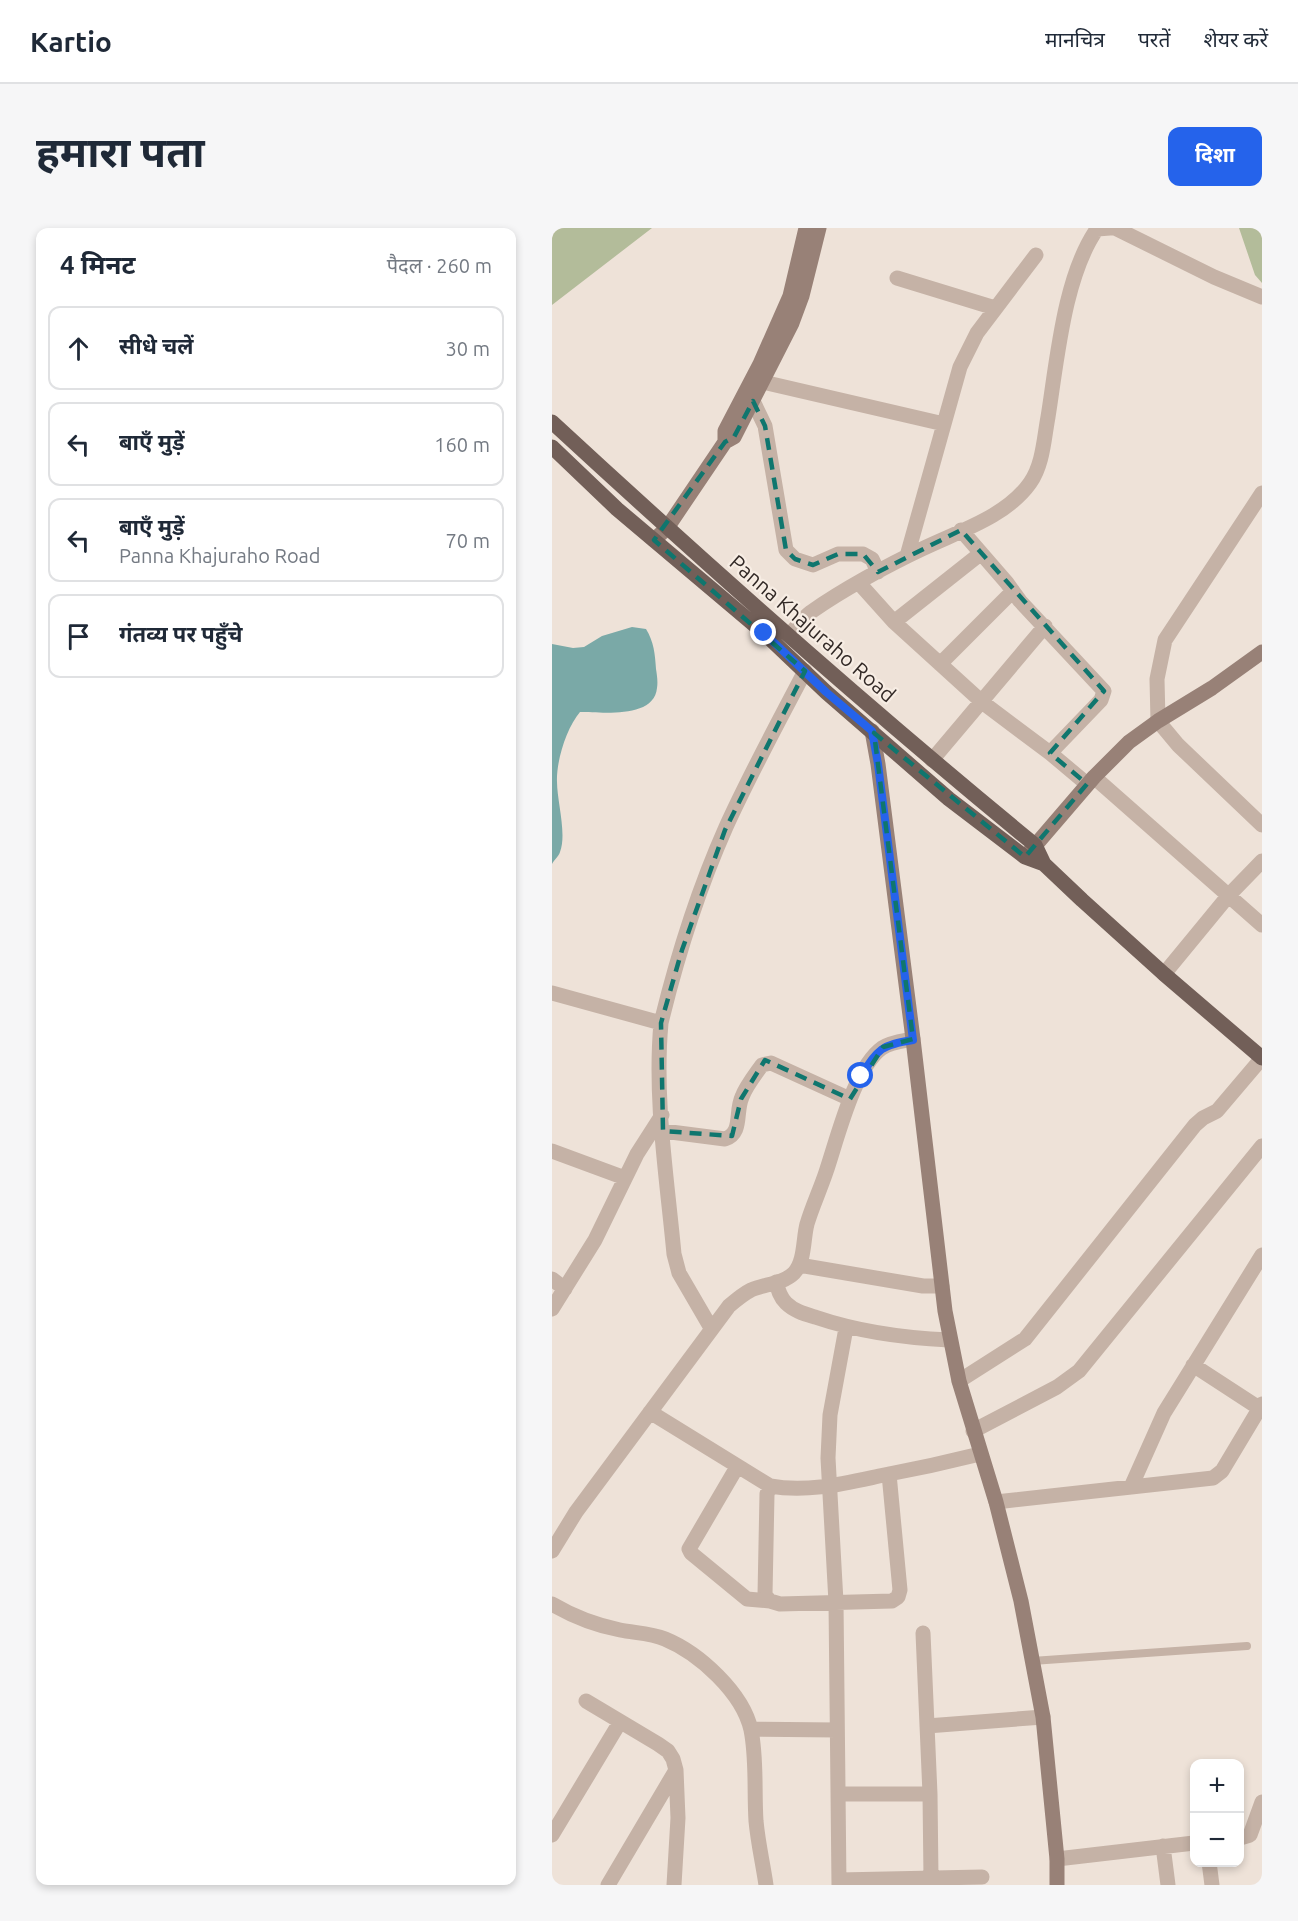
<!DOCTYPE html>
<html lang="hi">
<head>
<meta charset="utf-8">
<style>
  :root { --surface:#fff; --page:#f6f6f7; --text:#1f2937; --muted:#747a83; --line:#e0e1e3; --accent:#2563eb }
  body { margin:0; font-family:Ubuntu,"Noto Sans Devanagari",sans-serif; background:var(--page); color:var(--text) }
  .controls { position:absolute; right:18px; bottom:18px; display:grid; overflow:hidden; border-radius:12px; box-shadow:0 3px 9px #0003 }
  .controls button { width:54px; height:54px; display:grid; place-items:center; padding:0; border:0; border-bottom:2px solid var(--line); background:var(--surface); color:var(--text); font:30px sans-serif }
  .stop { position:absolute; width:18px; height:18px; margin:-14px; border:4px solid #2563eb; border-radius:50%; background:#fff }
  .stop.end { background:#2563eb; border-color:#fff; box-shadow:0 2px 6px #0008 }
  .list { margin:0; padding:0; list-style:none }
  h2 { display:flex; justify-content:space-between; align-items:center; height:78px; margin:0; padding:0 24px; font-size:26px }
  h2 small { font-size:20px; font-weight:400; color:var(--muted) }
  .list li { display:grid; grid-template-columns:39px 1fr auto; gap:18px; align-items:center; box-sizing:border-box; height:84px; margin:0 12px 12px; padding:0 12px; border:2px solid var(--line); border-radius:12px }
  .list b { display:block; font-size:22px; white-space:nowrap }
  .list p { margin:0; font-size:20px; white-space:nowrap; color:var(--muted) }
  .list em { font-size:20px; font-style:normal; color:var(--muted) }
  .icon { flex:none; width:33px; height:33px; fill:none; stroke:currentColor; stroke-width:2; stroke-linecap:round; stroke-linejoin:round }
  .map { position:relative; flex:none; width:710px; height:1657px; overflow:hidden; border-radius:12px }
  header { display:flex; align-items:center; gap:36px; box-sizing:border-box; height:84px; padding:0 30px; background:var(--surface); border-bottom:2px solid var(--line) }
  header strong { font-size:28px }
  nav { display:flex; gap:33px; margin-inline-start:auto; font-size:21px }
  .intro { display:flex; align-items:center; justify-content:space-between; box-sizing:border-box; height:144px; padding:0 36px }
  h1 { margin:0; font-size:42px }
  .button { padding:15px 27px; border-radius:12px; background:var(--accent); color:#fff; font-size:21px; font-weight:700 }
  main { display:flex; gap:36px; padding:0 36px }
  aside { flex:1; background:var(--surface); border-radius:12px; box-shadow:0 3px 9px #0003 }
  .map>svg:first-child { display:block }
  .green { fill:#b3bc9a }
  .water { fill:#7aa9a7 }
  .lines { fill:none; stroke-linecap:round; stroke-linejoin:round }
  .lane { stroke:#c5b2a6; stroke-width:8 }
  .street { stroke:#c5b2a6; stroke-width:15 }
  .secondary { stroke:#988177; stroke-width:15 }
  .primary { stroke:#725f58; stroke-width:15 }
  .route { stroke:#2563eb; stroke-width:8 }
  .marked { fill:none; stroke:#0f766e; stroke-width:4.5; stroke-dasharray:12 8; stroke-linejoin:round }
  .labels { text-anchor:middle; dominant-baseline:central; stroke-width:4.5; stroke-linejoin:round; paint-order:stroke }
  .street-label { font-size:21px; fill:#322926; stroke:#f7ede4 }
</style>
</head>
<body>
<header>
<strong>Kartio</strong>
<nav><a>मानचित्र</a><a>परतें</a><a>शेयर करें</a></nav>
</header>
<div class="intro"><h1>हमारा पता</h1><a class="button">दिशा</a></div>
<main>
<aside>
<h2>4 मिनट<small>पैदल · 260 m</small></h2>
<ul class="list">
<li><svg class="icon" aria-label="ahead" viewBox="0 0 24 24"><path d="M12 20V5M6 11l6-6 6 6"/></svg><div><b>सीधे चलें</b></div><em>30 m</em></li>
<li><svg class="icon" aria-label="left" viewBox="0 0 24 24"><path d="M17 20v-9H6M10 6l-5 5 5 5"/></svg><div><b>बाएँ मुड़ें</b></div><em>160 m</em></li>
<li><svg class="icon" aria-label="left" viewBox="0 0 24 24"><path d="M17 20v-9H6M10 6l-5 5 5 5"/></svg><div><b>बाएँ मुड़ें</b><p>Panna Khajuraho Road</p></div><em>70 m</em></li>
<li><svg class="icon" aria-label="arrive" viewBox="0 0 24 24"><path d="M6 21V4h12l-3 4 3 4H6"/></svg><div><b>गंतव्य पर पहुँचे</b></div></li>
</ul>
</aside>
<div class="map">
<svg width="710" height="1657" viewBox="0 0 710 1657">
  <rect width="100%" height="100%" fill="#eee2d8"/>
  <path class="green" d="M0,0H100L0,77Z
    M687,0H710V55L703,47Z"/>
  <path class="water" d="M80,399L94,401C102,414 103,426 104,441C105,447 106,454 105,460C102,491 50,484 28,484C15,499 4,533 5,554C5,573 15,606 8,624C7,628 2,632 0,636V416L21,420L32,419L50,408Z"/>
  <g class="lines">
    <path class="lane" d="M480,1433L695,1418"/>
    <path class="street" d="M563,0L662,49L710,69
      M345,50L443,80
      M211,154L392,196
      M201,173L213,198L234,322L243,331L261,337L286,326H311L320,331L326,344
      M710,265L613,412L605,451L606,493L626,517L710,597
      M409,302L455,355L468,373L552,463L549,472L498,525L535,556
      M355,328L408,139L425,105L484,27
      M307,355L342,394L430,474L498,525
      M342,394L428,326
      M237,407C244,400 251,390 259,384C290,362 336,337 370,321C407,303 454,289 478,255C491,237 492,210 496,189C505,133 512,48 545,1L558,0
      M388,436L461,363
      M380,532L493,398
      M542,549L710,697
      M612,746L677,667L710,633
      M0,765L109,795
      M111,903L173,911C191,905 183,884 190,869C194,858 203,847 210,837L219,835L298,871
      M0,923L73,950
      M247,1037L371,1058H390
      M0,1051L13,1061
      M224,1054C226,1062 228,1069 234,1075C242,1083 253,1086 263,1089C307,1104 352,1110 397,1112
      M0,1081L43,1012L85,926L110,887
      M159,1100L127,1045L122,1026C115,950 102,871 109,795C125,729 146,662 174,599C198,546 226,495 253,443
      M641,1137L710,1182
      M407,1153L473,1111L643,897L651,890L665,883L710,830
      M98,1184L218,1258C256,1265 294,1255 332,1247C364,1241 396,1234 428,1226
      M421,1203L505,1159L527,1143L710,918
      M185,1239L137,1321L139,1325L195,1371L218,1373
      M218,1258L215,1266L213,1367L218,1373L228,1376L340,1373L346,1369L348,1362L337,1246
      M579,1259L612,1185L710,1027
      M444,1274L661,1250L670,1243L710,1176
      M0,1323L24,1284L177,1078C184,1072 191,1066 199,1062C212,1056 231,1056 242,1045C253,1033 251,1011 255,996C260,979 268,962 274,944C285,912 302,840 330,820C339,814 351,813 361,811
      M0,1376C22,1389 43,1397 68,1402C83,1405 99,1405 113,1411C147,1425 191,1465 199,1502C205,1532 202,1563 204,1593C206,1615 211,1636 214,1657
      M371,1405L378,1566L379,1650
      M34,1473L106,1516L116,1523L121,1531L124,1542L126,1590L122,1657
      M375,1498L491,1489
      M199,1501L285,1502
      M287,1566H378
      M0,1607L68,1494
      M688,1610L698,1607L710,1574
      M611,1618L616,1657
      M505,1631L642,1615
      M657,1634L660,1657
      M287,1652L430,1649
      M56,1657L124,1542
      M287,1657L284,1374L276,1230L278,1187L294,1100"/>
    <path class="secondary" d="M173,214V203L208,136L238,68L254,0
      M102,312L115,300L173,214L182,209L240,95L250,68L267,0
      M320,503L326,536L361,811L393,1083L407,1153L444,1274L469,1373L491,1489L505,1631V1657
      M475,627L542,549L577,514L606,493L660,460L710,424"/>
    <path class="primary" d="M0,194C157,339 317,481 483,617L492,636L530,672L612,746L710,830
      M0,219L65,281L212,405L274,464L397,571L473,629L492,636"/>
  </g>
  <g class="lines">
    <path class="route" d="M212,405L274,464L320,503L326,536L361,812C329,817 327,820 309,848"/>
  </g>
  <path class="marked" d="M201,173L213,198L234,322L243,331L261,337L286,326H311L326,344L409,302L552,463L498,525L535,556L473,629L322,505L361,811L331,819L298,871L213,832L189,871L180,908L111,903L109,795L130,722L173,602L253,443L102,312L173,214L182,209Z"/>
  <g class="labels">
    <g class="street-label">
      <text transform="translate(261 400) rotate(41)">Panna Khajuraho Road</text>
    </g>
  </g>
</svg>
<div class="controls">
<button>+</button>
<button>−</button>
</div>
<div class="stop" style="left:309px;top:848px"></div>
<div class="stop end" style="left:212px;top:405px"></div>
</div>
</main>
</body>
</html>
